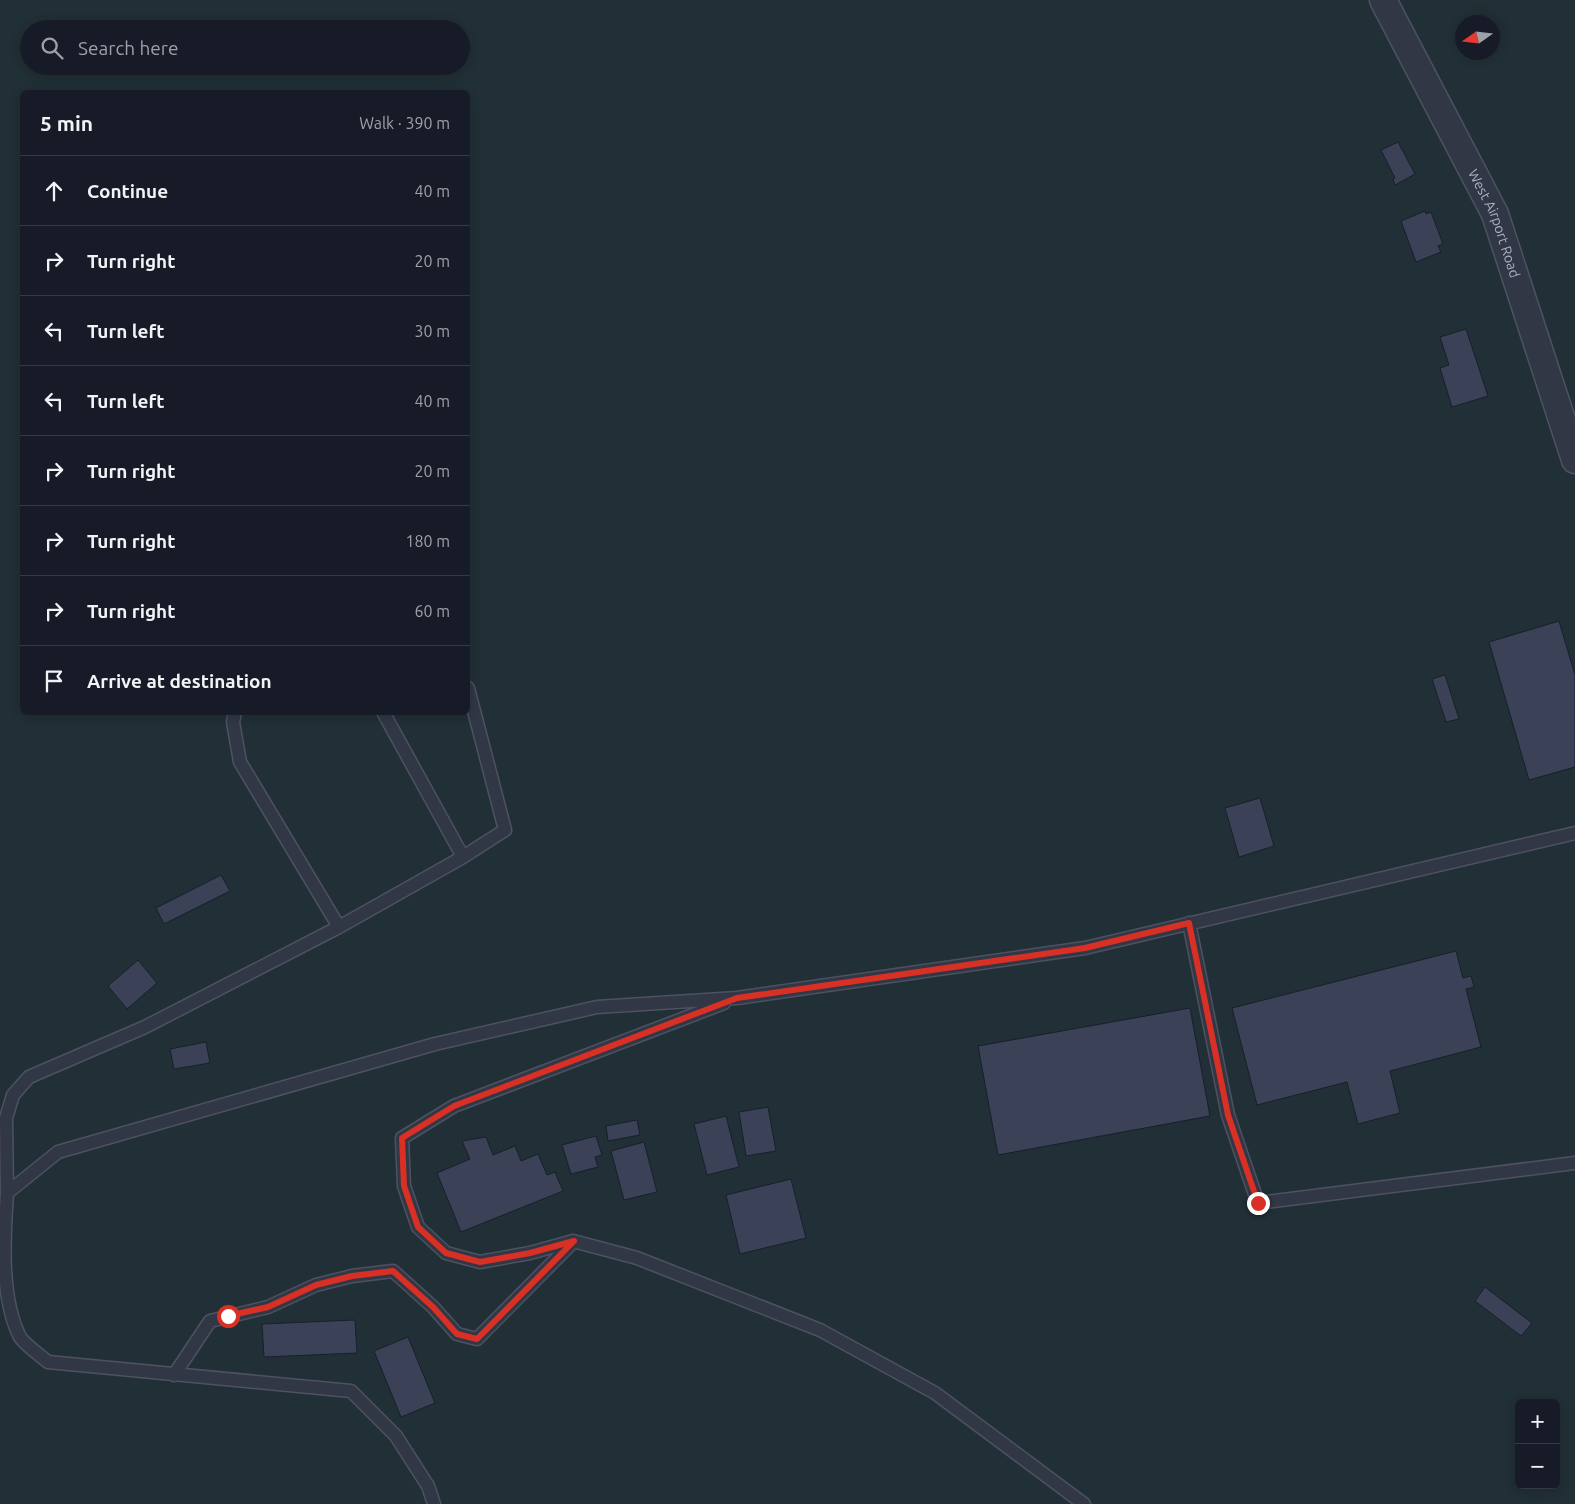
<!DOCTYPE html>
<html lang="en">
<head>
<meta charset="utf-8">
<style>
  :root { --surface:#171b28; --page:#202430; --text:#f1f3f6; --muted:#9ea1a8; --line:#363945 }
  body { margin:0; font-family:Ubuntu,sans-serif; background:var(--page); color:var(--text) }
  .controls { position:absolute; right:15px; bottom:15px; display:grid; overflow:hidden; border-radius:8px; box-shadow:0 2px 12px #0003 }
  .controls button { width:45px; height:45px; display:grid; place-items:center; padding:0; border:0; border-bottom:1px solid var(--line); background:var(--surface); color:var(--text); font:25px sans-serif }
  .compass { position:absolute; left:1455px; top:15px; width:45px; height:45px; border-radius:50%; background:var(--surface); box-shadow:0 2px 12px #0003; rotate:256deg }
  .stop { position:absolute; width:15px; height:15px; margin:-11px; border:4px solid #d93025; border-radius:50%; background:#fff }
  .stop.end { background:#d93025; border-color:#fff; box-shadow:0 1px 5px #0008 }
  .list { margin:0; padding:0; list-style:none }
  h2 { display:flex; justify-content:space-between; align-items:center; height:65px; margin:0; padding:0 20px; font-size:21px }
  h2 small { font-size:16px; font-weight:400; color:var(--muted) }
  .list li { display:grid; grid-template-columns:32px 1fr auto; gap:15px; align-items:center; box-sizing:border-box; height:70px; padding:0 20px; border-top:1px solid var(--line) }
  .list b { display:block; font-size:19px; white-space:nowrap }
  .list em { font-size:16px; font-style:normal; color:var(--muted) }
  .icon { flex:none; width:28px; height:28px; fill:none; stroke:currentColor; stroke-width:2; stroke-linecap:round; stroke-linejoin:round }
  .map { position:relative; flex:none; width:1575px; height:1504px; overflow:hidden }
  .search { position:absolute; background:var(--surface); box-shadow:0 2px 12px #0003; left:20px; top:20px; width:450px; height:55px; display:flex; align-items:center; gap:12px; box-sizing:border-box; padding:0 18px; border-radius:28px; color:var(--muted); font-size:19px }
  .panel { position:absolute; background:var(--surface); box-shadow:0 2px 12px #0003; left:20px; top:90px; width:450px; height:625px; border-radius:8px }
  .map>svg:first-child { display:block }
  .grass { fill:#213036; fill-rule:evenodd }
  .building { fill:#3b4156; stroke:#1a1e2c }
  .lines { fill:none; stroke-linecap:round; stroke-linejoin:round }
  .lane-casing { stroke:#4d5161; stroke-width:15 }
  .street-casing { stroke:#4d5161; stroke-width:29 }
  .lane { stroke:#323746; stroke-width:12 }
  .street { stroke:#323746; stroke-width:26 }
  .route { stroke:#d93025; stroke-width:6 }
  .labels { text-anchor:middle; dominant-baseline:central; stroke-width:4; stroke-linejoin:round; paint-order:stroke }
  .street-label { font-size:14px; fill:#acb0c3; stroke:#181c2a }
</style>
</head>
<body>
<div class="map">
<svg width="1575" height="1504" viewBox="0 0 1575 1504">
  <rect width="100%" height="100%" fill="#1f2435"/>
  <path class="grass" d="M0,0H1575V1504H0ZM1462,22H1492V52H1462ZM29,29H461V66H29ZM22,92H468V712H22ZM1519,1403H1556V1485H1519Z"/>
  <path class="building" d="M1398,142L1415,174L1395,185L1393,179L1395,178L1381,150Z
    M1425,211L1426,214L1431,212L1443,244L1438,246L1441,252L1416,262L1401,221Z
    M1466,329L1488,396L1452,407L1440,368L1449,365L1440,337Z
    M1559,621L1575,675V767L1529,780L1489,642Z
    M1445,675L1459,719L1446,722L1432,679Z
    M1260,798L1274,846L1239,857L1225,808Z
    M221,875L230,891L164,924L156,908Z
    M1456,951L1463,978L1471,976L1474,987L1466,989L1481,1047L1390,1071L1400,1113L1358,1124L1347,1082L1257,1105L1232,1008Z
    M138,960L157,983L127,1009L108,986Z
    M1190,1008L1210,1116L998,1155L978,1046Z
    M206,1042L210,1063L174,1069L170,1049Z
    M768,1107L776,1151L746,1156L739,1112Z
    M726,1116L739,1167L707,1175L694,1124Z
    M637,1120L640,1135L608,1141L606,1126Z
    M596,1136L602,1155L595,1157L598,1167L571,1174L562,1145Z
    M486,1137L493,1155L515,1146L521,1161L538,1154L547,1175L555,1172L563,1191L461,1232L437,1173L470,1159L462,1141Z
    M644,1142L657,1192L624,1200L611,1151Z
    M791,1179L806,1238L740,1254L726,1195Z
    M1485,1287L1532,1323L1521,1336L1475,1301Z
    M355,1320L357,1353L264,1357L262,1324Z
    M408,1337L435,1403L401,1417L374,1351Z"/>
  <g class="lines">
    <defs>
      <path id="lane" d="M235,712L233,722L240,762L339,927
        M383,712L463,857
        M1189,923L1228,1115L1258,1203L1575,1163
        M724,1003L454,1106L402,1138L404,1186L418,1227L446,1253L480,1262L530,1253L573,1241L637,1258L820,1330L935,1393L1084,1504
        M7,1193L6,1118L13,1095L29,1077L145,1027L339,927L463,857L505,830L468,688
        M174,1375L210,1321L268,1307L316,1285L352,1276L393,1271L433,1307L457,1334L477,1339L573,1242
        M434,1504L428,1486L396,1436L351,1391L48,1362C40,1355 26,1346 20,1337C0,1298 4,1236 7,1193L58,1152L435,1044L597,1007L737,998L1085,948L1575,833"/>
      <g id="street">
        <path id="s1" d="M1383,0L1495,214L1575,460"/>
      </g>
    </defs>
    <use href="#lane" class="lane-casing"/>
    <use href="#street" class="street-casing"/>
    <use href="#lane" class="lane"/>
    <use href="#street" class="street"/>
  </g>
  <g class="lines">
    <path class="route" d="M228,1316L268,1307L316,1285L352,1276L393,1271L433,1307L457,1334L477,1339L574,1241L530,1253L480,1262L446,1253L418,1227L404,1186L402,1138L454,1106L737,998L1085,948L1189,923L1228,1115L1258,1203"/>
  </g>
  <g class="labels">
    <g class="street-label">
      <text stroke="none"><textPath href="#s1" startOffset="250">West Airport Road</textPath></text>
    </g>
  </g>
</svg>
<div class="controls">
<button>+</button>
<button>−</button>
</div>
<svg class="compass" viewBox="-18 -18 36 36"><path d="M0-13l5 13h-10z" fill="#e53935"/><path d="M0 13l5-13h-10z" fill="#9ea1a8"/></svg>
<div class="stop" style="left:228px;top:1316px"></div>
<div class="stop end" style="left:1258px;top:1203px"></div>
<div class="search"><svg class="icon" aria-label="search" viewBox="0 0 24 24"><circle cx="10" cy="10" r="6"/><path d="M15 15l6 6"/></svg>Search here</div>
<section class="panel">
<h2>5 min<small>Walk · 390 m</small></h2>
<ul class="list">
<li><svg class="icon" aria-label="ahead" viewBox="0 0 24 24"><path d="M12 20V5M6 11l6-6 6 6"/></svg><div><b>Continue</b></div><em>40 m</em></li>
<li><svg class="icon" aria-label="right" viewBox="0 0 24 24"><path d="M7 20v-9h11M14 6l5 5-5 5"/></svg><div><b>Turn right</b></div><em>20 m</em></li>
<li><svg class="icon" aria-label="left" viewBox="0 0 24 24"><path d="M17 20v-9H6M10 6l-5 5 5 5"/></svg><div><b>Turn left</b></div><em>30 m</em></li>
<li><svg class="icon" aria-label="left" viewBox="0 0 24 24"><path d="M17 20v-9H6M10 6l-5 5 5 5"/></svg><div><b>Turn left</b></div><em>40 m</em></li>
<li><svg class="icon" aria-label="right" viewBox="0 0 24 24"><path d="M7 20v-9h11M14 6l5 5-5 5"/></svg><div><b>Turn right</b></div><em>20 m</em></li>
<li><svg class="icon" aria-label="right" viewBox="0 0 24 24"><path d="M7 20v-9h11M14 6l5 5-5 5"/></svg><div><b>Turn right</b></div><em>180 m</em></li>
<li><svg class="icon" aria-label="right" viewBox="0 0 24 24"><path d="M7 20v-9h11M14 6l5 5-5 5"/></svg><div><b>Turn right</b></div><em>60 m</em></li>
<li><svg class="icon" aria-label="arrive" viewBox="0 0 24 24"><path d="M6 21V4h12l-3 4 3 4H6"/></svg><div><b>Arrive at destination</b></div></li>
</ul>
</section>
</div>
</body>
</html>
